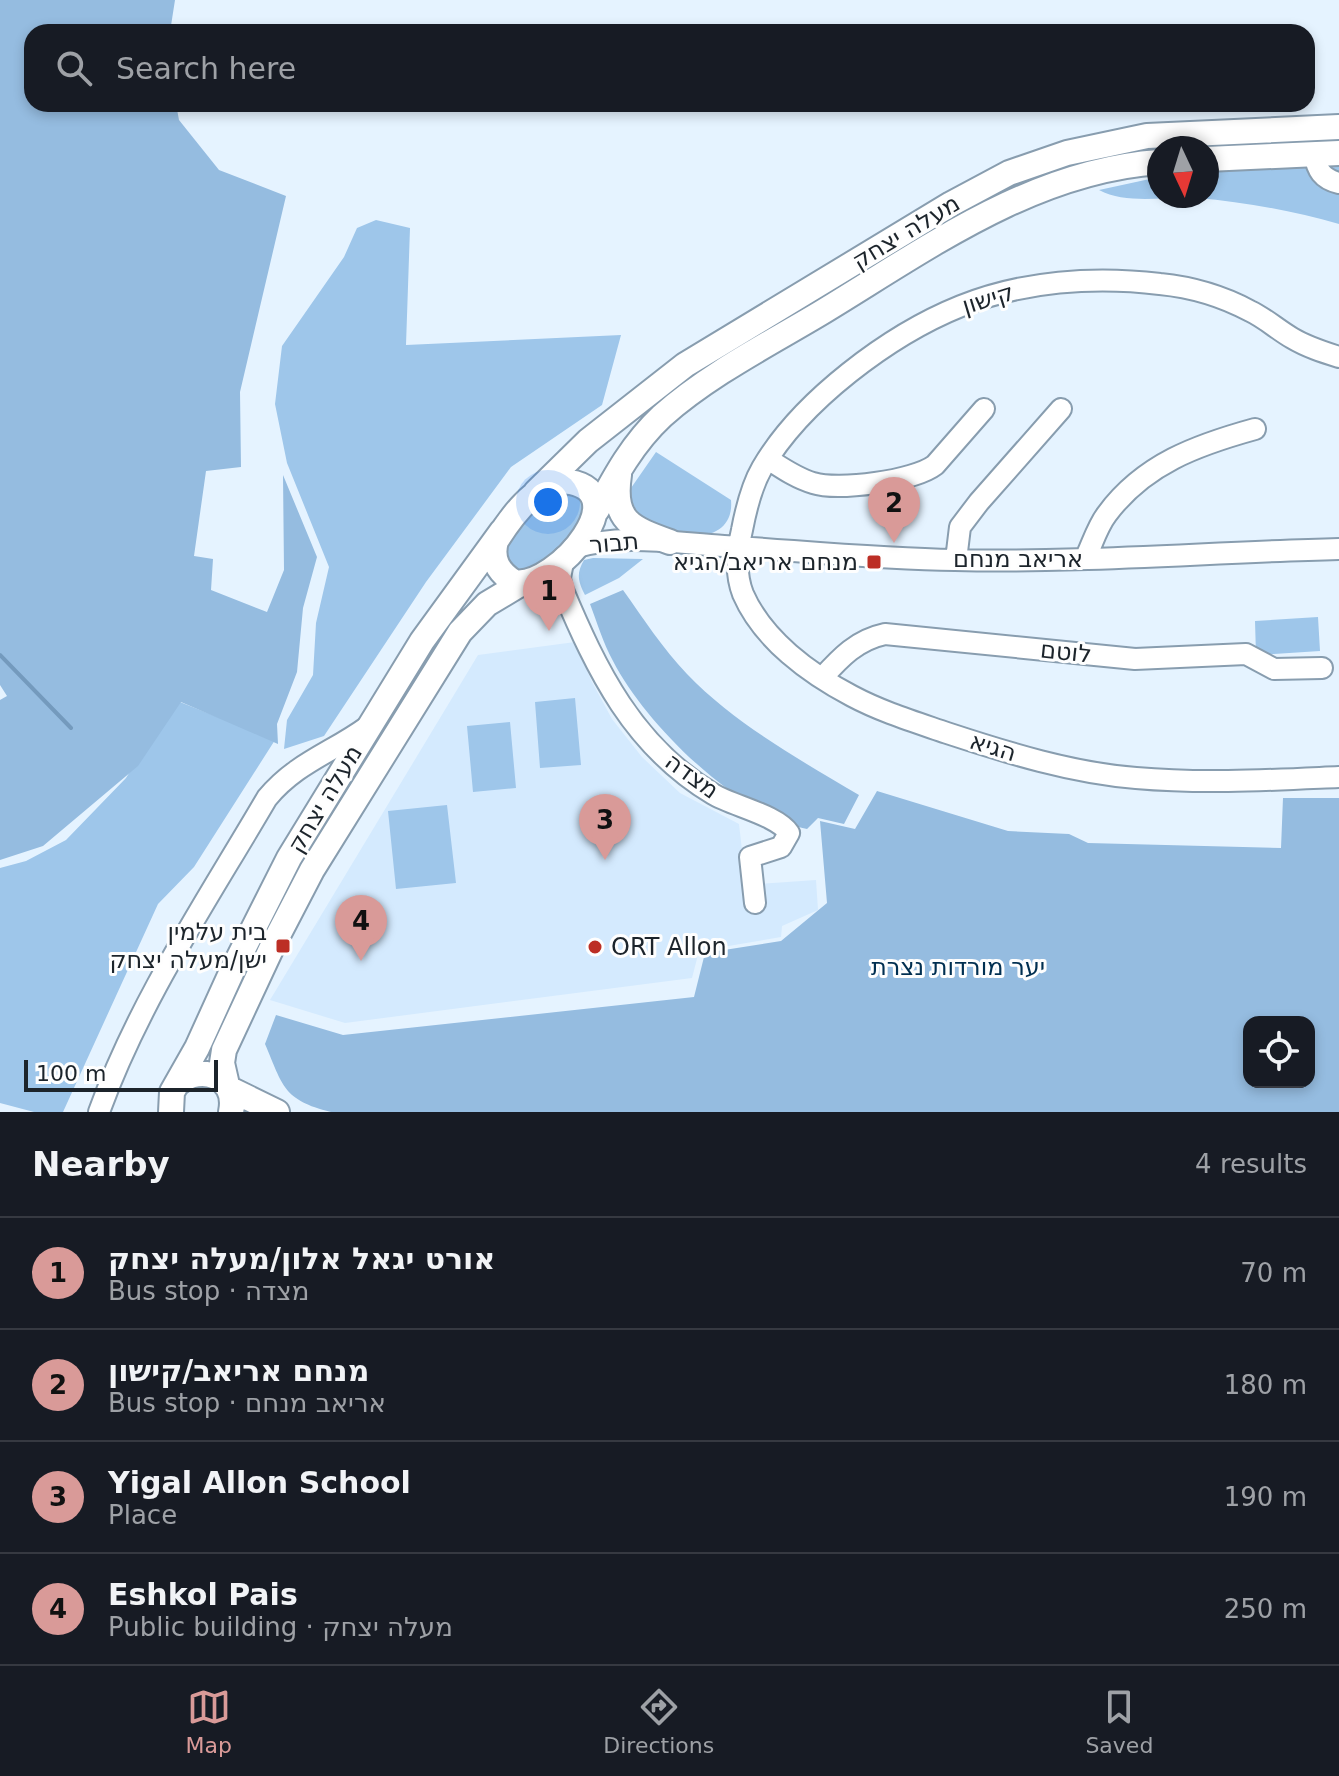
<!DOCTYPE html>
<html lang="en">
<head>
<meta charset="utf-8">
<style>
  :root { --surface:#171b24; --page:#242831; --text:#f1f3f6; --muted:#9ea1a6; --line:#363941; --accent:#d99a98 }
  body { margin:0; font-family:"DejaVu Sans","Noto Sans Hebrew",sans-serif; background:var(--page); color:var(--text) }
  .controls { position:absolute; right:24px; bottom:24px; display:grid; overflow:hidden; border-radius:16px; box-shadow:0 4px 12px #0003 }
  .controls button { width:72px; height:72px; display:grid; place-items:center; padding:0; border:0; border-bottom:2px solid var(--line); background:var(--surface); color:var(--text); font:40px sans-serif }
  .compass { position:absolute; left:1147px; top:136px; width:72px; height:72px; border-radius:50%; background:var(--surface); box-shadow:0 4px 12px #0003; rotate:176deg }
  .scale { position:absolute; left:24px; bottom:20px; width:194px; box-sizing:border-box; padding-left:8px; border:4px solid #1c242b; border-top:0; font-size:22px; line-height:28px; white-space:nowrap; color:#1c242b; -webkit-text-stroke:6px #fefefe; paint-order:stroke }
  .you { position:absolute; left:548px; top:502px; width:28px; height:28px; margin:-20px; border:6px solid #fff; border-radius:50%; background:#1a73e8; box-shadow:0 0 0 12px #1a73e833 }
  .badge { display:grid; place-items:center; width:52px; height:52px; border-radius:50%; background:var(--accent); color:#111; font-size:26px; font-weight:700 }
  .pin { position:absolute; translate:-50% -66px; filter:drop-shadow(0 2px 4px #0008) }
  .pin::after { content:''; position:absolute; top:42px; width:28px; height:24px; background:inherit; clip-path:polygon(0 0,100% 0,50% 100%) }
  .list { margin:0; padding:0; list-style:none }
  h2 { display:flex; justify-content:space-between; align-items:center; height:104px; margin:0; padding:0 32px; font-size:34px }
  h2 small { font-size:26px; font-weight:400; color:var(--muted) }
  .list li { display:grid; grid-template-columns:52px 1fr auto; gap:24px; align-items:center; box-sizing:border-box; height:112px; padding:0 32px; border-top:2px solid var(--line) }
  .list b { display:block; font-size:30px; white-space:nowrap }
  .list p { margin:0; font-size:26px; white-space:nowrap; color:var(--muted) }
  .list em { font-size:26px; font-style:normal; color:var(--muted) }
  .icon { flex:none; width:44px; height:44px; fill:none; stroke:currentColor; stroke-width:2; stroke-linecap:round; stroke-linejoin:round }
  .map { position:relative; flex:none; width:1339px; height:1112px; overflow:hidden }
  .search { position:absolute; background:var(--surface); box-shadow:0 4px 12px #0003; left:24px; right:24px; top:24px; height:88px; display:flex; align-items:center; gap:20px; box-sizing:border-box; padding:0 28px; border-radius:24px; color:var(--muted); font-size:30px }
  .sheet { height:552px; background:var(--surface) }
  nav { display:flex; justify-content:space-around; align-items:center; box-sizing:border-box; height:112px; border-top:2px solid var(--line); background:var(--surface); font-size:22px; color:var(--muted) }
  nav a { display:grid; justify-items:center; gap:4px }
  nav .on { color:var(--accent) }
  .map>svg:first-child { display:block }
  .built { fill:#d4eafe }
  .green { fill:#9ec6ea }
  .forest { fill:#95bce0; fill-rule:evenodd }
  .lines { fill:none; stroke-linecap:round; stroke-linejoin:round }
  .stream { stroke:#749abd; stroke-width:4 }
  .minor-casing { stroke:#889daf; stroke-width:24 }
  .major-casing { stroke:#889daf; stroke-width:28 }
  .minor { stroke:#fff; stroke-width:20 }
  .major { stroke:#fff; stroke-width:24 }
  .poi-dot { fill:#bc2e25; stroke:#fefefe; stroke-width:3 }
  .labels { text-anchor:middle; dominant-baseline:central; stroke-width:6; stroke-linejoin:round; paint-order:stroke }
  .street-label { font-size:24px; fill:#1c242b; stroke:#fefefe }
  .poi-label { font-size:24px; fill:#1c242b; stroke:#fefefe; text-anchor:end }
  .park-label { font-size:24px; fill:#002f51; stroke:#fefefe }
</style>
</head>
<body>
<div class="map">
<svg width="1339" height="1112" viewBox="0 0 1339 1112">
  <rect width="100%" height="100%" fill="#e5f3ff"/>
  <path class="built" d="M575,642L592,682L612,719L642,757L680,793L739,824L746,885L816,880L818,910L782,926L781,937L699,951L692,978L345,1023L270,1000L478,655Z"/>
  <path class="green" d="M1339,166V224C1293,211 1245,202 1197,198C1166,196 1127,205 1099,190L1159,177V196H1207V172Z
    M376,220L410,228L406,345L621,335L602,405L511,467L426,582L324,736L284,749L287,720L313,675L316,623L329,567L287,463L275,404L282,346L344,257L357,228Z
    M656,452L731,500C736,554 650,540 634,506C631,501 631,494 631,488Z
    M569,493L581,499L586,510C574,534 546,571 517,571L506,557C507,538 537,500 556,494C560,492 565,493 569,493Z
    M593,558L643,559L619,578L585,595C578,581 576,574 584,560Z
    M1318,617L1320,651L1256,655L1255,621Z
    M575,698L581,765L540,768L535,702Z
    M175,700L275,740L194,867L158,904L63,1112H34L0,1103V868L26,861L66,840L126,778Z
    M510,722L516,788L473,792L467,726Z
    M447,805L456,883L396,889L388,811Z"/>
  <path class="forest" d="M0,0H175L170,32H32V104H176L179,120L219,170L286,196L240,392L241,467L206,471L194,556L213,559L211,590L267,612L284,570L283,475L317,557L303,608L297,672L277,724L278,744L181,702L138,766L43,846L0,860V700L7,696L0,685Z
    M623,590C643,618 663,649 687,674C735,724 800,760 859,795L844,824L818,818L807,829C736,813 646,725 613,661C603,643 597,622 590,604Z
    M877,791L1008,831L1069,834L1088,843L1281,848L1283,798H1339V1112H331C283,1100 283,1086 265,1044L276,1015L343,1035L694,997L705,953L781,941L827,903L820,821L855,829ZM1309,1022V1082H1249V1022Z"/>
  <g class="lines">
    <path class="stream" d="M0,655L71,728"/>
    <defs>
      <path id="minor" d="M1314,154C1317,170 1322,179 1339,183
        M1339,357C1323,352 1307,347 1292,338C1278,330 1265,318 1250,311C1222,296 1191,287 1160,284C1094,276 1023,281 961,306C889,335 801,401 762,468C751,487 746,509 742,530C737,551 735,574 743,594C763,640 810,674 852,696C882,712 915,722 947,733C1008,753 1072,773 1136,778C1204,784 1271,780 1339,777
        M768,459C782,468 796,478 813,483C838,491 914,481 935,465L984,409
        M573,548C621,533 675,543 724,546C801,551 878,559 955,560C1083,563 1211,552 1339,549
        M564,557L560,578L562,588C597,671 633,746 713,794C733,806 777,815 789,833L781,847L750,857L755,903
        M1085,559C1092,545 1097,527 1107,514C1144,464 1197,445 1255,429
        M956,560L960,527L979,502L1061,409
        M822,678C841,657 857,640 885,634L1135,659L1246,654L1274,669L1322,668
        M99,1112C139,1001 208,899 267,798C296,763 331,753 367,727"/>
      <path id="major" d="M1207,159L1339,153
        M619,475C612,521 631,528 670,542
        M561,481C643,486 557,589 514,582C498,572 491,559 496,541C511,517 533,487 561,481Z
        M536,492L588,441L685,365L951,204L1009,173L1067,153L1147,136L1339,127
        M597,510C615,476 633,443 662,416C708,375 767,345 819,314C925,250 1031,171 1159,162
        M177,1084C202,1062 238,1078 231,1112
        M227,1085L222,1063L224,1050L273,945L312,870L460,632L487,604L522,583
        M230,1089L277,1112
        M171,1112L172,1092L197,1048L232,971L289,858L422,641L502,531"/>
    </defs>
    <use href="#minor" class="minor-casing"/>
    <use href="#major" class="major-casing"/>
    <use href="#minor" class="minor"/>
    <use href="#major" class="major"/>
  </g>
  <g class="poi-dot">
    <rect x="866" y="554" width="16" height="16" rx="4"/>
    <rect x="275" y="938" width="16" height="16" rx="4"/>
    <circle cx="595" cy="947" r="8"/>
  </g>
  <g class="labels">
    <g class="street-label">
      <text transform="translate(906 232) rotate(-31)">מעלה יצחק</text>
      <text transform="translate(988 299) rotate(-17)">קישון</text>
      <text transform="translate(614 543) rotate(-5)">תבור</text>
      <text x="1018" y="559">אריאב מנחם</text>
      <text transform="translate(1066 652) rotate(6)">לוטם</text>
      <text transform="translate(993 747) rotate(17)">הגיא</text>
      <text transform="translate(692 776) rotate(36)">מצדה</text>
      <text transform="translate(325 799) rotate(-59)">מעלה יצחק</text>
    </g>
    <g class="poi-label">
      <text x="858" y="562">מנחם אריאב/הגיא</text>
      <text x="267" y="932">בית עלמין<tspan x="267" dy="28">ישן/מעלה יצחק</tspan></text>
      <text x="611" y="947" text-anchor="start">ORT Allon</text>
    </g>
    <g class="park-label">
      <text x="958" y="967">יער מורדות נצרת</text>
    </g>
  </g>
</svg>
<div class="controls">
<button><svg class="icon" aria-label="locate" viewBox="0 0 24 24"><circle cx="12" cy="12" r="6"/><path d="M12 2v4M12 18v4M2 12h4M18 12h4"/></svg></button>
</div>
<svg class="compass" viewBox="-18 -18 36 36"><path d="M0-13l5 13h-10z" fill="#e53935"/><path d="M0 13l5-13h-10z" fill="#9ea1a6"/></svg>
<div class="scale">100 m</div>
<div class="you"></div>
<div class="pin badge" style="left:549px;top:631px">1</div>
<div class="pin badge" style="left:894px;top:543px">2</div>
<div class="pin badge" style="left:605px;top:860px">3</div>
<div class="pin badge" style="left:361px;top:961px">4</div>
<div class="search"><svg class="icon" aria-label="search" viewBox="0 0 24 24"><circle cx="10" cy="10" r="6"/><path d="M15 15l6 6"/></svg>Search here</div>
</div>
<section class="sheet">
<h2>Nearby<small>4 results</small></h2>
<ul class="list">
<li><span class="badge">1</span><div><b>אורט יגאל אלון/מעלה יצחק</b><p>Bus stop · מצדה</p></div><em>70 m</em></li>
<li><span class="badge">2</span><div><b>מנחם אריאב/קישון</b><p>Bus stop · אריאב מנחם</p></div><em>180 m</em></li>
<li><span class="badge">3</span><div><b>Yigal Allon School</b><p>Place</p></div><em>190 m</em></li>
<li><span class="badge">4</span><div><b>Eshkol Pais</b><p>Public building · מעלה יצחק</p></div><em>250 m</em></li>
</ul>
</section>
<nav>
<a class="on"><svg class="icon" aria-label="map" viewBox="0 0 24 24"><path d="M3 6l6-2 6 2 6-2v14l-6 2-6-2-6 2zM9 4v14M15 6v14"/></svg>Map</a>
<a><svg class="icon" aria-label="directions" viewBox="0 0 24 24"><path d="M12 3l9 9-9 9-9-9zM9 14v-3h6M13 9l2 2-2 2"/></svg>Directions</a>
<a><svg class="icon" aria-label="saved" viewBox="0 0 24 24"><path d="M7 4h10v16l-5-4-5 4z"/></svg>Saved</a>
</nav>
</body>
</html>
